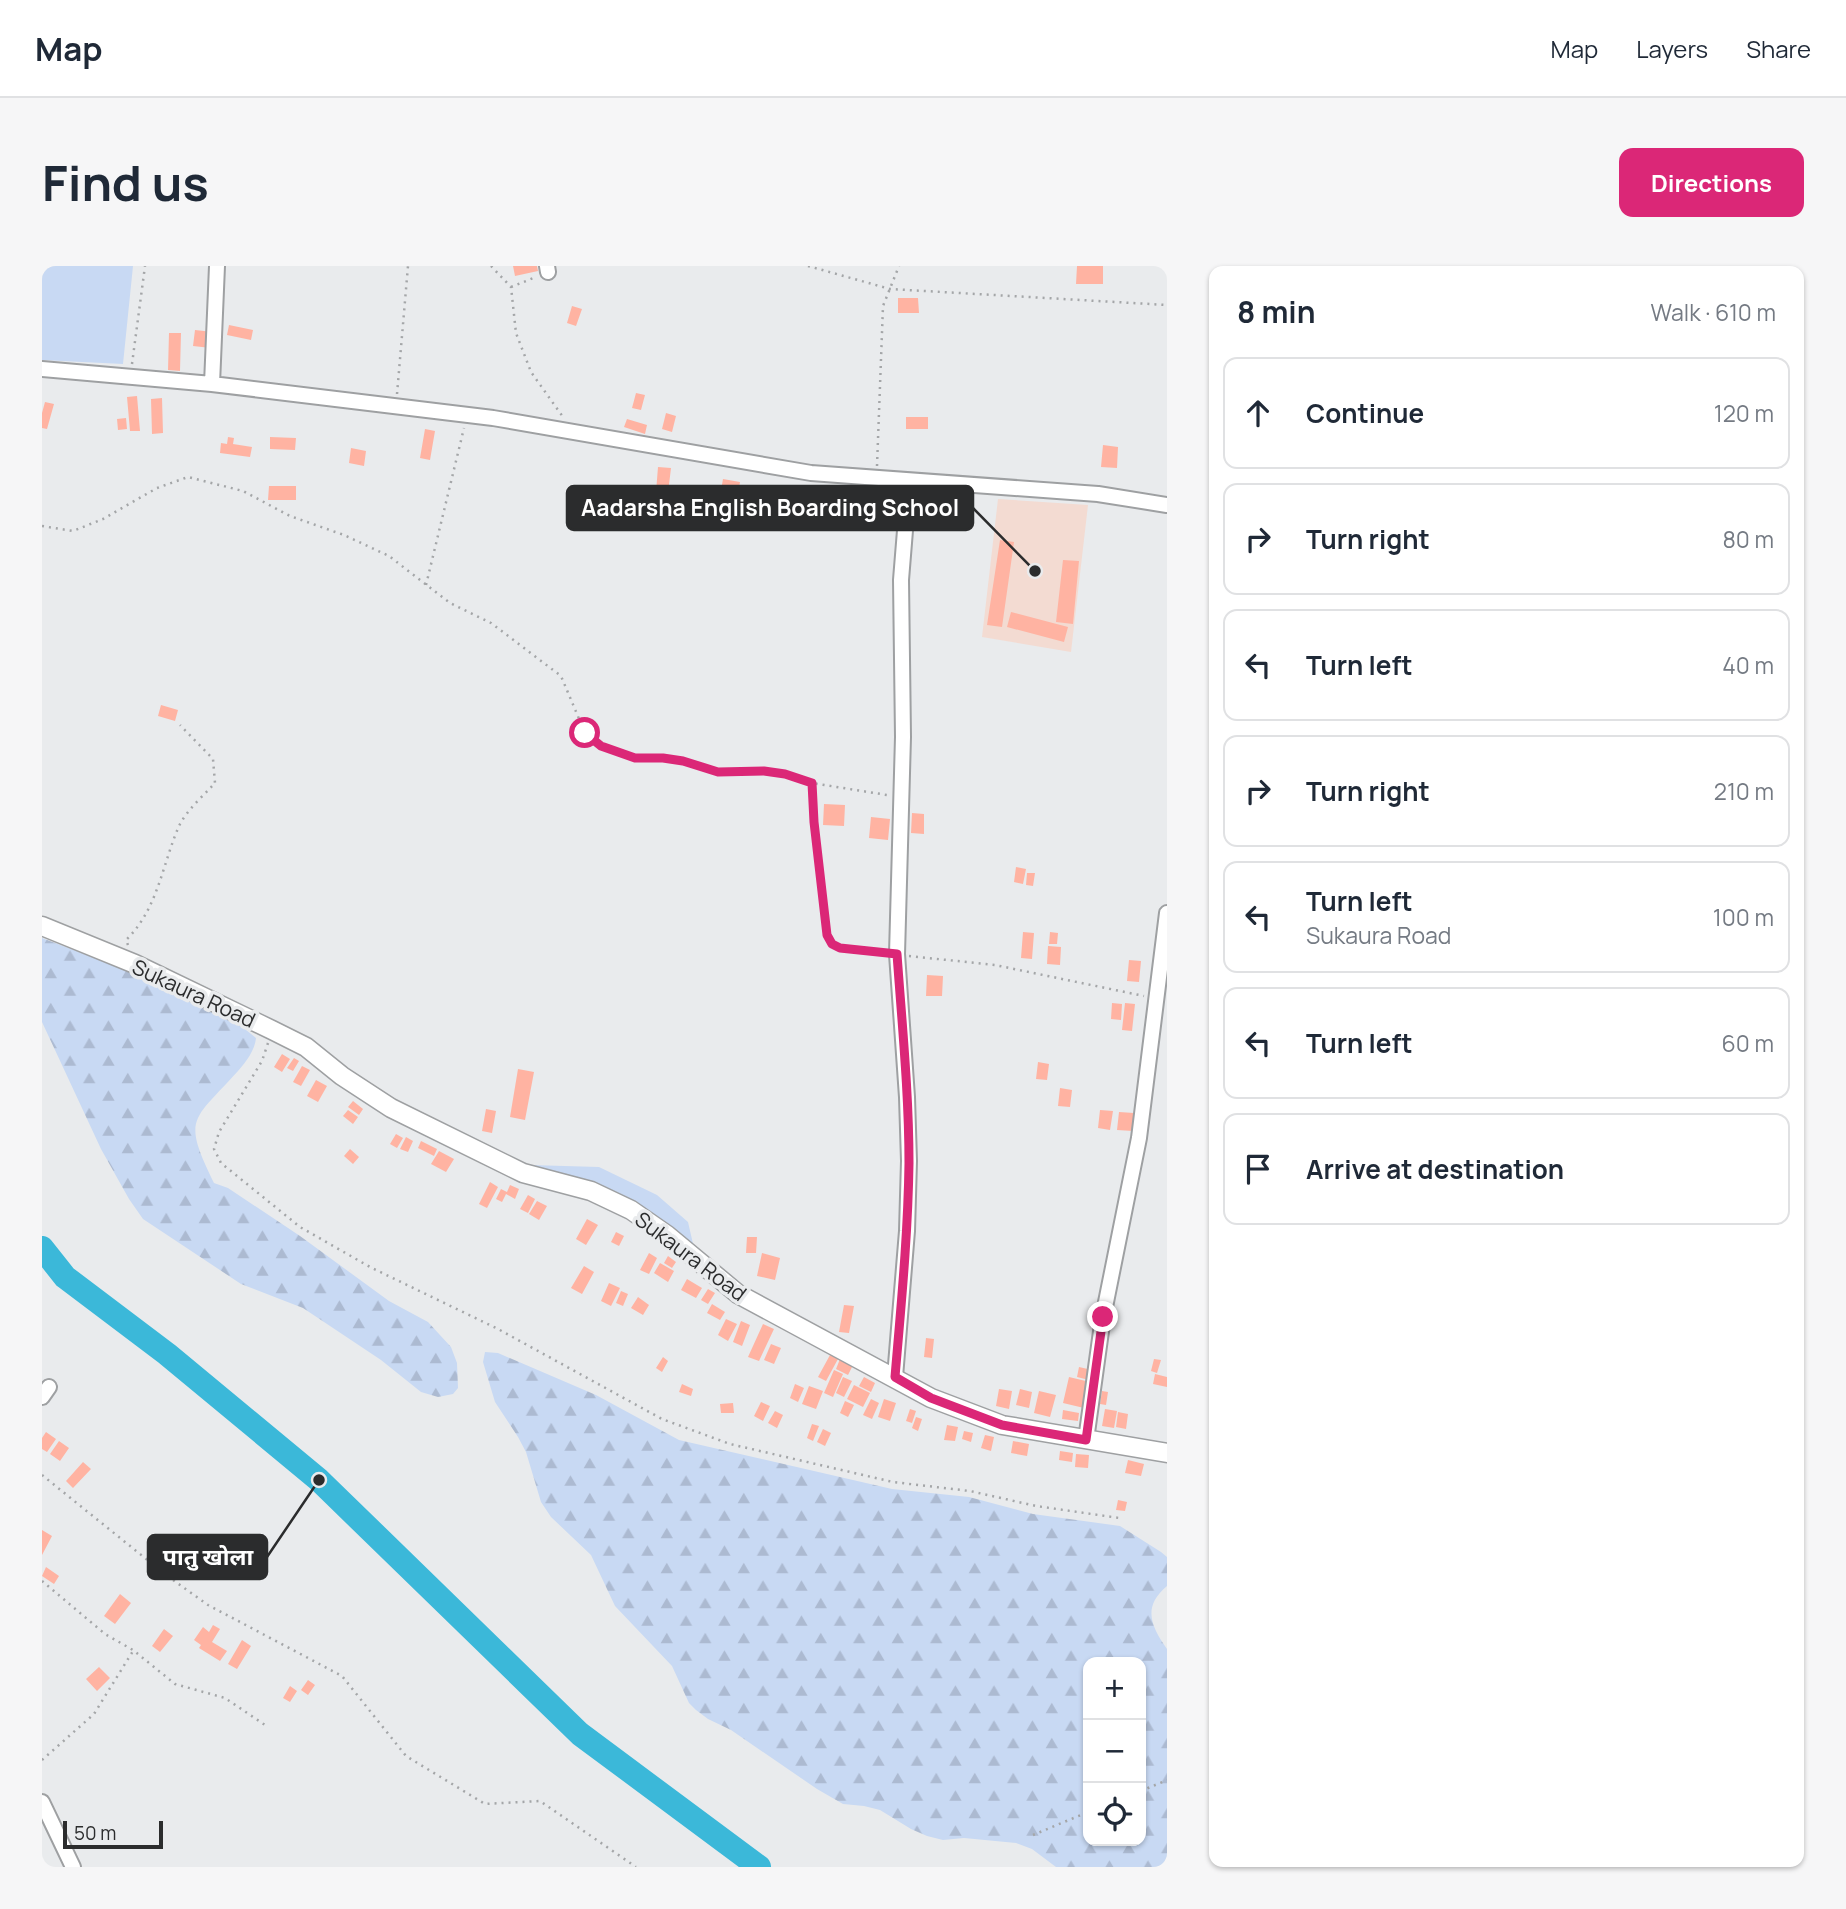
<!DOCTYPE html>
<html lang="en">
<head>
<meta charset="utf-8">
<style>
  :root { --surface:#fff; --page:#f6f6f7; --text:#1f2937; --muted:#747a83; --line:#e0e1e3; --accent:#db2777 }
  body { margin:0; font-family:Manrope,"Noto Sans Devanagari",sans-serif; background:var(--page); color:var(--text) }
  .controls { position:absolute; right:21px; bottom:21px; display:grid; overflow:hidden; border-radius:14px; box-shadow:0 2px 5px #0004 }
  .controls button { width:63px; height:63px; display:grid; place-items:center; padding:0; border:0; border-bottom:2px solid var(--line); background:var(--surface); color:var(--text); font:35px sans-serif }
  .scale { position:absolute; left:21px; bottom:18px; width:100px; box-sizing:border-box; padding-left:7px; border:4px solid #2b2c2d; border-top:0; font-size:19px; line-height:24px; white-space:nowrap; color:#2b2c2d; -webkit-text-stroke:5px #e9ebed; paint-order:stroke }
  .stop { position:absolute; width:21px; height:21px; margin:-16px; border:5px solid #db2777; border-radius:50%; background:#fff }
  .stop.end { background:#db2777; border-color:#fff; box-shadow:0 2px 7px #0008 }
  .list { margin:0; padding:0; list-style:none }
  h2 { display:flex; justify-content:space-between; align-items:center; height:91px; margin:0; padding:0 28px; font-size:30px }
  h2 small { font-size:23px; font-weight:400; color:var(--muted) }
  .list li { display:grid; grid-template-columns:46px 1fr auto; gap:21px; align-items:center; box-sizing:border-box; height:112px; margin:0 14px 14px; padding:0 14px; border:2px solid var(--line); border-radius:14px }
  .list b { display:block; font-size:26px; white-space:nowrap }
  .list p { margin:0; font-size:23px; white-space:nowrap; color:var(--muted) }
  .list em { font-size:23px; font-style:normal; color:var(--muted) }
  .icon { flex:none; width:38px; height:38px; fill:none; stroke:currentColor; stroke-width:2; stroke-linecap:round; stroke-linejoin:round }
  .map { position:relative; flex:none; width:1125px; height:1601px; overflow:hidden; border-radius:14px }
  header { display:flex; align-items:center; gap:42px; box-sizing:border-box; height:98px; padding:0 35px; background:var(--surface); border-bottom:2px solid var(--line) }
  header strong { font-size:33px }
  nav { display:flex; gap:38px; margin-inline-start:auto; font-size:24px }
  .intro { display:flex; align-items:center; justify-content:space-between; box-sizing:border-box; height:168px; padding:0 42px }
  h1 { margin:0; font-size:49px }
  .button { padding:18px 32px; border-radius:14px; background:var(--accent); color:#fff; font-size:24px; font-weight:700 }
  main { display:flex; gap:42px; padding:0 42px }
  aside { flex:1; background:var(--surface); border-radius:14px; box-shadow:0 2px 5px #0004 }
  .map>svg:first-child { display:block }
  .education { fill:#f3dbd2 }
  .grass { fill:#c8d9f3 }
  .forest { fill:url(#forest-firs); fill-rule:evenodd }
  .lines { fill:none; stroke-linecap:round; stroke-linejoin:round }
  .river { stroke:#3bb8d9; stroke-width:24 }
  .building { fill:#ffb3a2 }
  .minor-casing { stroke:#9ea0a2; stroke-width:18 }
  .tertiary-casing { stroke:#9ea0a2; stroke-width:21 }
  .path { stroke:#a4a6a8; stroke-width:2.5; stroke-dasharray:2 5; stroke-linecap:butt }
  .minor { stroke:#fff; stroke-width:14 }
  .tertiary { stroke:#fff; stroke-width:18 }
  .route { stroke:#db2777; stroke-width:9 }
  .labels { text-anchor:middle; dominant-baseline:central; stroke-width:7; stroke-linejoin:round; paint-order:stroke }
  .street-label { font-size:21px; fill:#2b2c2d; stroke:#e9ebed }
  .leader { fill:none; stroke:#2b2c2d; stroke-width:2.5 }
  .callout-dot { fill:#2b2c2d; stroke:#e9ebed; stroke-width:2.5 }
  .callout { fill:#2b2c2d; stroke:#2b2c2d; stroke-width:2.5 }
  .callout-label { font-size:23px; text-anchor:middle; font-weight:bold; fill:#fff }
</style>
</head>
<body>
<header>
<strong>Map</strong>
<nav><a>Map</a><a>Layers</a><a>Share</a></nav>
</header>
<div class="intro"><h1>Find us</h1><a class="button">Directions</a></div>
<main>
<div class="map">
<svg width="1125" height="1601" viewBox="0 0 1125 1601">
  <defs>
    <pattern id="forest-firs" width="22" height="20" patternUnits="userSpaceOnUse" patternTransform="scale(1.75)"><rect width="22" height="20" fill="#c8d9f3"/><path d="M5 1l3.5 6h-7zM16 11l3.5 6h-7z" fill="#acbad1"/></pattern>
  </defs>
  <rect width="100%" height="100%" fill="#e9ebed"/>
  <path class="education" d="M956,233L1046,239L1029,386L940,371Z"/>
  <path class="grass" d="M0,0H91L81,98L0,94Z
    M488,899L557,901L615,929L646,956L652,982L514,909Z"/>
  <path class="forest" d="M0,672L92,707L193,755L214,772C213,784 204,796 196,805C150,856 140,851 172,917L186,922L258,970L347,1035L386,1056L409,1081L415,1097L416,1122L411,1128L396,1131L379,1126L339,1094L261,1042L199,1018L101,953L87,933L59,883L0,756Z
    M443,1086L456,1087L554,1129L637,1174L850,1223L927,1231L991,1248L1078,1260L1119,1286L1125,1291V1320C1100,1341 1109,1360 1125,1383V1601H1014L990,1583L974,1577L922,1572L901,1574L885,1570L869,1563L838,1544L822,1540L801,1538L775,1523L689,1464L666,1453L654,1444L647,1437L630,1400L573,1340L549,1289L509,1251L499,1236L484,1186L476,1171L453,1136L441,1096ZM1099,1396V1575H1046V1396Z"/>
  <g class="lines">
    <path class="river" d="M0,982L23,1011L125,1088L277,1214L538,1468L717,1601"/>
  </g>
  <path class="building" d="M471,0H495L496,5L473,10Z
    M1035,0H1061V18H1034Z
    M856,32H876L877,47H856Z
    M530,40L540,43L534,60L525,57Z
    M187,59L211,64L209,74L185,69Z
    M153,64L171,66L169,82L151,80Z
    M127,67H139L138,105L126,104Z
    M594,127L603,129L599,144L590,142Z
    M95,130L98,165H88L85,131Z
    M120,132L121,167L110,168L109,133Z
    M3,136L12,138L5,163L0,162V147Z
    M624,147L634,150L630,166L620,163Z
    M864,151H886V163H864Z
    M84,152L85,163L76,164L75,153Z
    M585,153L605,159L603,168L582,161Z
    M383,163L393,165L388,194L378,192Z
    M186,171L192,172L191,178L210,181L208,191L178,187L179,177L185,178Z
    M228,171L254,172L253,184L228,183Z
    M1061,179L1076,181L1075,202L1059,201Z
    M309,182L324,185L322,200L307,197Z
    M616,201L629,202L626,227L614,226Z
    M681,213L698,216L695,233L678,230Z
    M227,220H254V234H226Z
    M789,237L809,242L804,264L784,259Z
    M958,274L972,276L960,361L945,359Z
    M1021,294L1037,295L1031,358L1014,356Z
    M969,346L1026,361L1022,376L965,361Z
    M119,439L136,444L133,455L116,450Z
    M782,538L803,539L802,560L781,559Z
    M870,547L882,548V568L869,567Z
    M829,551L848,553L846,574L827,572Z
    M974,601L984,603L981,618L972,616Z
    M985,607H993L991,620L984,619Z
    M981,666L992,667L990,693L979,692Z
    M1008,666L1016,667L1015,678H1007Z
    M1006,680L1019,681L1018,699L1005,698Z
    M1087,694L1099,695L1097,716L1085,715Z
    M885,709L901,710L900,730H884Z
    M1070,737L1080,738L1079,754L1069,753Z
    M1083,737L1093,738L1090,765L1080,764Z
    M240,788L248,793L240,806L232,801Z
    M252,792L257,795L251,805L245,802Z
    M996,796L1007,798L1005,814L994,813Z
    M260,800L268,804L259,820L251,816Z
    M476,803L492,806L483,854L468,851Z
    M274,814L285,820L276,836L265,830Z
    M1018,822L1030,824L1028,841L1016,840Z
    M311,835L321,843L317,849L306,841Z
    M444,843L454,845L450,867L440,865Z
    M306,844L316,851L311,858L301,850Z
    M1058,844L1071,845L1068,864L1056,862Z
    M1077,846L1092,847L1091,865L1075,864Z
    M354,868L361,872L355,882L348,878Z
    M364,871L371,875L366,886L358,883Z
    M379,875L395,883L392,890L376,882Z
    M308,883L317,891L311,898L302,890Z
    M397,885L412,893L404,906L389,898Z
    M448,916L456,921L445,942L437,938Z
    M468,919L477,923L473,933L464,928L460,936L454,933L459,923L465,926Z
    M486,929L493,933L486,947L478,943Z
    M495,935L505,940L497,954L487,948Z
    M545,953L556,959L544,979L534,973Z
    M574,966L582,970L577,980L569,976Z
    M705,971H715L714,987H704Z
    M607,987L615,992L607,1008L598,1004Z
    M720,987L738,992L733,1014L715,1010Z
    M626,990L634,996L630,1002L622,997Z
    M618,997L632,1005L626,1016L612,1007Z
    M542,1000L552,1006L540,1028L529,1022Z
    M645,1013L660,1022L654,1032L639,1024Z
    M567,1017L578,1022L569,1040L559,1035Z
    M666,1023L673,1027L666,1038L659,1034Z
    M579,1025L586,1028L581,1040L574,1037Z
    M596,1031L607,1039L601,1049L589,1042Z
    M670,1038L683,1046L678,1054L665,1047Z
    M802,1039L812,1040L807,1067L797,1066Z
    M684,1053L695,1058L686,1075L676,1069Z
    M699,1055L708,1059L700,1080L691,1076Z
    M721,1058L732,1063L717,1095L706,1091Z
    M884,1072L892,1073L890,1092L882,1091Z
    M729,1078L739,1082L732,1098L722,1094Z
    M788,1089L796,1093L784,1115L776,1111Z
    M621,1091L626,1095L620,1106L614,1102Z
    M798,1093L811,1099L806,1109L794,1103Z
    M1112,1093L1119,1094L1115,1107L1109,1105Z
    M1037,1101L1050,1104L1047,1114L1035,1111Z
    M792,1104L801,1108L791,1131L782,1127Z
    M1113,1108L1125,1111V1121L1111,1118Z
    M801,1111L810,1115L802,1131L794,1127Z
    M822,1111L833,1117L829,1126L817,1120Z
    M1027,1111L1048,1116L1042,1142L1021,1137Z
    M640,1118L651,1123L649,1130L637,1126Z
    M753,1118L762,1122L756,1136L748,1132Z
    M812,1119L828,1127L821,1141L805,1133Z
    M767,1120L781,1125L774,1143L760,1138Z
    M957,1123L970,1125L967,1143L954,1140Z
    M978,1123L990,1126L987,1142L974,1139Z
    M997,1125L1014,1129L1008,1151L992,1147Z
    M1060,1125L1066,1126L1064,1139L1058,1138Z
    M829,1133L837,1137L830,1153L821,1149Z
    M842,1133L854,1137L848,1155L836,1151Z
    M803,1135L812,1139L806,1151L798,1147Z
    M719,1136L728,1140L721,1155L712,1150Z
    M691,1137L692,1147H679L678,1138Z
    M868,1143L874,1145L870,1157L864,1155Z
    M1063,1143L1075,1145L1072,1162L1060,1160Z
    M1021,1144L1037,1147L1036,1155L1020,1153Z
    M733,1145L741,1149L735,1162L726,1157Z
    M1076,1146L1086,1148L1084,1163L1074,1161Z
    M874,1151L880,1153L876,1165L870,1162Z
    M770,1158L777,1160L771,1175L765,1172Z
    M905,1159L916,1161L913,1175L902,1174Z
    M781,1163L789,1167L783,1180L775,1176Z
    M922,1165L931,1167L929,1176L920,1173Z
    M4,1166L14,1173L5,1186L0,1183V1172Z
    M943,1169L952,1171L949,1185L939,1182Z
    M17,1175L27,1182L18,1195L8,1188Z
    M971,1175L987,1178L985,1190L969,1187Z
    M1018,1185L1031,1187L1030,1196L1017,1194Z
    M1034,1188L1047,1189L1046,1202L1033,1201Z
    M1086,1194L1102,1198L1099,1210L1083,1207Z
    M41,1196L49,1203L31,1222L24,1215Z
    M1076,1234L1085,1236L1083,1245L1074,1244Z
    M0,1264L10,1270L0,1289Z
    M4,1301L17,1310L12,1318L0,1310Z
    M78,1328L89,1337L73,1358L62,1350Z
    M171,1359L178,1363L170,1376L185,1385L178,1395L157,1382L159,1379L152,1374L161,1361L167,1366Z
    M122,1363L131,1370L118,1386L110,1380Z
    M200,1374L209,1380L195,1403L186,1398Z
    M57,1401L68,1412L55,1425L44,1413Z
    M266,1414L273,1419L266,1429L259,1424Z
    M248,1420L255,1425L248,1436L241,1432Z"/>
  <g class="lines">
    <defs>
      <path id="minor" d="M505,0L506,6
        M0,103L170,118L451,152L769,207L1056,228L1125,239
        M170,118L175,0
        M853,1111L865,965L867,895L865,831L855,688L861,471L859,314L867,215
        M0,1131L7,1121
        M1044,1174L1061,1051L1097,872L1125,647
        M0,1536L31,1601"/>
      <path id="tertiary" d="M0,660L93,698L230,764L264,781L300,810L349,842L481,907L549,925L589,944L625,969L696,1028L889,1132L960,1159L1125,1187"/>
    </defs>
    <use href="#minor" class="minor-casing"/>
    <use href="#tertiary" class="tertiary-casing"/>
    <path class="path" d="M449,0L469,21L474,67L489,106L521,151
      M766,0L848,23L1125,39
      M469,21L494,11
      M90,98L103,0
      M355,128L366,0
      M835,200L841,40L857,0
      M0,260L31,265L61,253L115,222L146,211L201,225L248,250L302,269L347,290L408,337L449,357L519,410L543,467L559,480L593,492H621L641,495L676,506L722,505L743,508L770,517L845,529
      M384,319L422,162
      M770,517L772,556L785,669C796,687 823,685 843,687
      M86,679L84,674C116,643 120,599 137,560C145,544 161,530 173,517L171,493L138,459
      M867,690L953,699L1102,730
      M226,777L220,795L177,866L172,883L179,897L258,961L328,1001L456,1063L620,1153L688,1178L851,1216L928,1225L994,1240L1077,1252
      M0,1209L124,1309L166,1339L300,1410L364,1490L443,1538L498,1535L594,1601
      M0,1315L63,1368L91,1384L133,1418L183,1432L226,1461
      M0,1494L52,1448L91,1385
      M1099,1525L1125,1514
      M991,1569L1046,1546"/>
    <use href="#minor" class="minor"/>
    <use href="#tertiary" class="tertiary"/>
  </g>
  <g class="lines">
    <path class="route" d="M543,467L559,480L593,492H621L641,495L676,506L722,505L743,508L770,517L772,556L785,669L790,678L798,682L855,688C860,758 867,828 867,897C866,969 859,1040 853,1111L889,1132L960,1159L1044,1174L1061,1051"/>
  </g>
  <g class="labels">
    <g class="street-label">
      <text transform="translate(152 727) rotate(25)">Sukaura Road</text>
      <text transform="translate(649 990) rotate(37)">Sukaura Road</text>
    </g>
  </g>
  <path class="leader" d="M993 305L931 242M277 1214L225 1291"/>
  <g class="callout-dot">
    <circle cx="993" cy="305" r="7"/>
    <circle cx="277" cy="1214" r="7"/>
  </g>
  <g class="callout">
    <rect x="525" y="220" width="406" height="44" rx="7"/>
    <rect x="106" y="1269" width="119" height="44" rx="7"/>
  </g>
  <g class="callout-label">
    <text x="728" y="250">Aadarsha English Boarding School</text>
    <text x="166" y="1299">पातु खोला</text>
  </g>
</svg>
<div class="controls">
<button>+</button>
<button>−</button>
<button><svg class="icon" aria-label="locate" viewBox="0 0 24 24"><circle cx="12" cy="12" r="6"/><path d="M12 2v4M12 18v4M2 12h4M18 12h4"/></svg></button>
</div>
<div class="scale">50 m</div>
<div class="stop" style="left:543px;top:467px"></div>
<div class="stop end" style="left:1061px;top:1051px"></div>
</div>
<aside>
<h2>8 min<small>Walk · 610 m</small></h2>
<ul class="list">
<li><svg class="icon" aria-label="ahead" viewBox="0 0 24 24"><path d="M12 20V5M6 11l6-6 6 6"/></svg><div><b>Continue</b></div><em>120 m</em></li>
<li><svg class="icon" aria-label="right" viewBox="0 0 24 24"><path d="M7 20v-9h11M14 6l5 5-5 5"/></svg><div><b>Turn right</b></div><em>80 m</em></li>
<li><svg class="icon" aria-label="left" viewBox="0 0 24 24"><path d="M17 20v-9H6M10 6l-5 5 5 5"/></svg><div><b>Turn left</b></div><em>40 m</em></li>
<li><svg class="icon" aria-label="right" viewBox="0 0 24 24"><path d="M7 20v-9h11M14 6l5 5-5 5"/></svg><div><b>Turn right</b></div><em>210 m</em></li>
<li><svg class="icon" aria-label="left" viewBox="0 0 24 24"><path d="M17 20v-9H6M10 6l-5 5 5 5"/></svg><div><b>Turn left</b><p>Sukaura Road</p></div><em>100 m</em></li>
<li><svg class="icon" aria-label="left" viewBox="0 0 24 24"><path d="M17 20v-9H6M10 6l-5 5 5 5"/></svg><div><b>Turn left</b></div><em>60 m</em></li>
<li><svg class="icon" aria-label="arrive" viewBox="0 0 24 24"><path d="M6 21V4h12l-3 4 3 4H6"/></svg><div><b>Arrive at destination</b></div></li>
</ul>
</aside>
</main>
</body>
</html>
